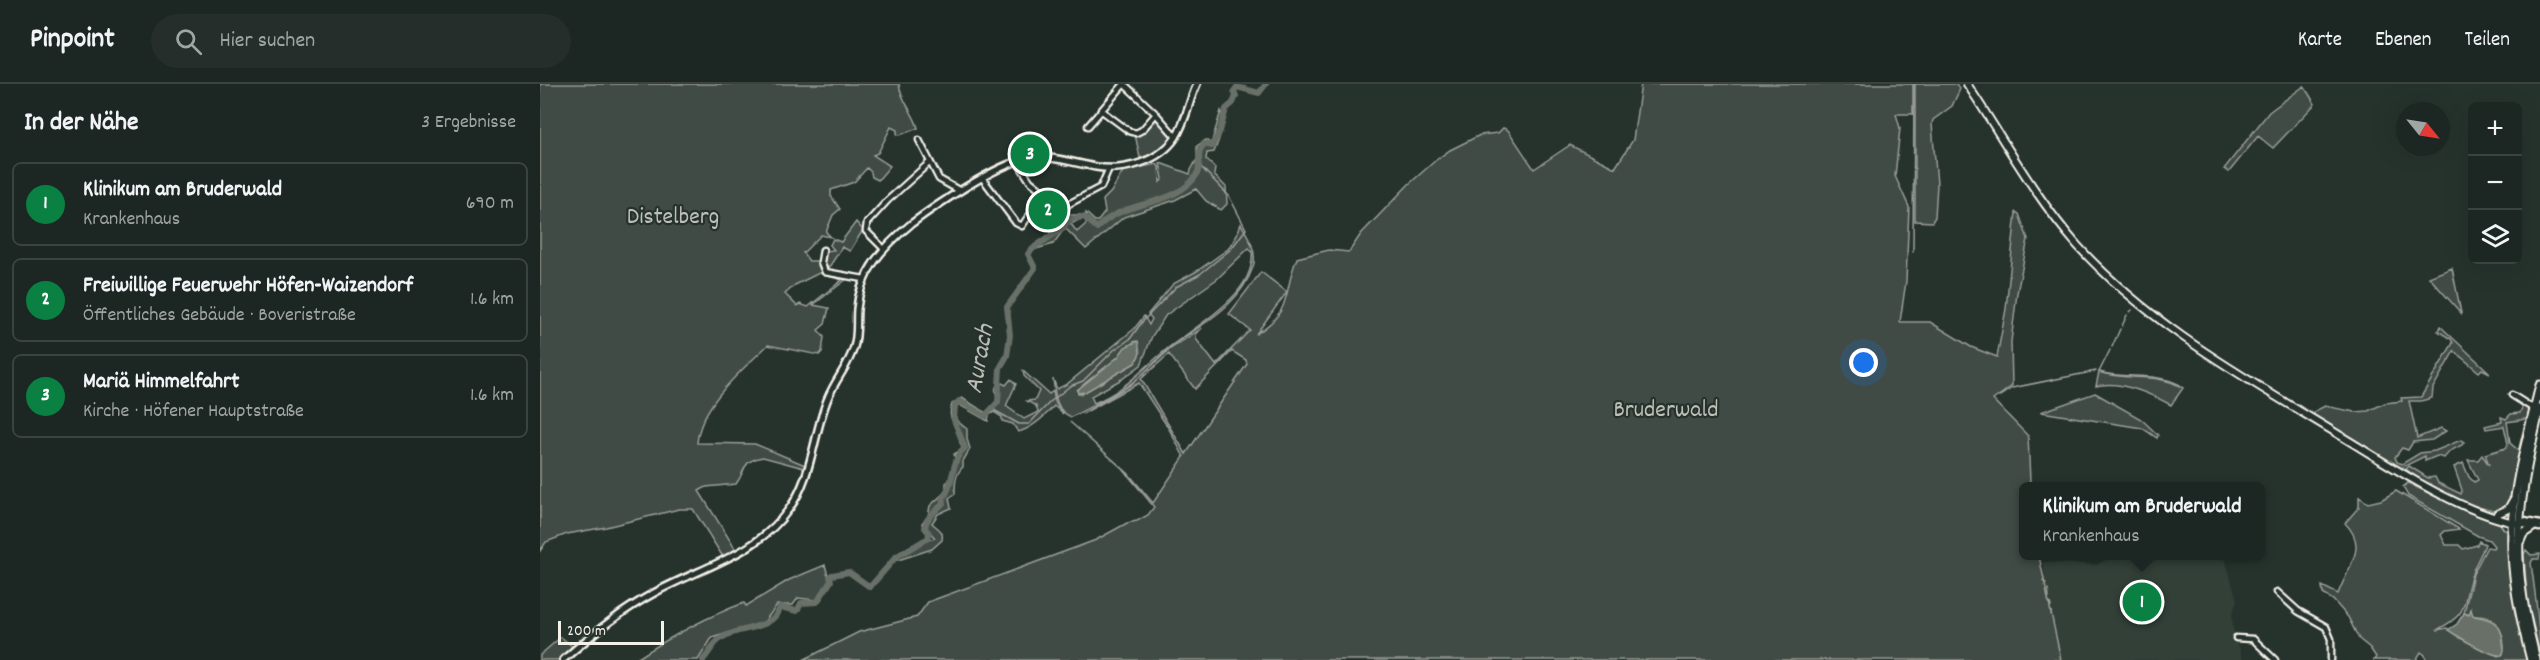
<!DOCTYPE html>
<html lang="de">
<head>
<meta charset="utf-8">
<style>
  :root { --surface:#1c2622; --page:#252e2a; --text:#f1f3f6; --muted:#a0a5a5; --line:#3a4340; --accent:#0b8043 }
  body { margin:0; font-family:Dekko,sans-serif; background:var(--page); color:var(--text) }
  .controls { position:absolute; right:18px; top:18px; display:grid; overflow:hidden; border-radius:9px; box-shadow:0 6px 24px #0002 }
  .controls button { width:54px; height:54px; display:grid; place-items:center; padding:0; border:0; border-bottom:2px solid var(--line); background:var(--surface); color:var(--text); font:30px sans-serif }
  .compass { position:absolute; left:1856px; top:18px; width:54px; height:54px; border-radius:50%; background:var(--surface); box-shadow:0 6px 24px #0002; rotate:120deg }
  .scale { position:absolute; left:18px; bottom:15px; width:106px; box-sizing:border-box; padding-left:6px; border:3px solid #f4f1e8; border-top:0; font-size:16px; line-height:21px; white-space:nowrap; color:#f4f1e8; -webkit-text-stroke:4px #26332d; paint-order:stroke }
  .you { position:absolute; left:1324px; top:279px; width:21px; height:21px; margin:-15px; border:4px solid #fff; border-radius:50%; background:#1a73e8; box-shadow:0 0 0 9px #1a73e833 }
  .badge { display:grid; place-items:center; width:39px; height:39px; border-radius:50%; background:var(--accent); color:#fff; font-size:20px; font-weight:700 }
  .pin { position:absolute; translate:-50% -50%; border:3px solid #fff; box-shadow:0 2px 6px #0006 }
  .popup { position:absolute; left:1479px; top:398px; width:246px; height:78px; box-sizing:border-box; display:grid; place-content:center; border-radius:9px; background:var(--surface); filter:drop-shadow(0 2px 4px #0005); font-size:20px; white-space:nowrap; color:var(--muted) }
  .popup b { font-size:22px; color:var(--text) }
  .popup::after { content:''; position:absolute; left:50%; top:100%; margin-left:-12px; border:12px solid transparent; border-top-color:var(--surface) }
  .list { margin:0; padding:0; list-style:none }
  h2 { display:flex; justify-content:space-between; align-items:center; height:78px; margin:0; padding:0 24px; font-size:26px }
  h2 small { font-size:20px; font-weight:400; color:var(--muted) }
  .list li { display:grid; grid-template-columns:39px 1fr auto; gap:18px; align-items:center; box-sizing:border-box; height:84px; margin:0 12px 12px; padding:0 12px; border:2px solid var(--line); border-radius:9px }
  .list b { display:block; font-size:22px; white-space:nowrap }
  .list p { margin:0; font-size:20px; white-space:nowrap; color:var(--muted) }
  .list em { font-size:20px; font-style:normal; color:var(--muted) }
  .icon { flex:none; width:33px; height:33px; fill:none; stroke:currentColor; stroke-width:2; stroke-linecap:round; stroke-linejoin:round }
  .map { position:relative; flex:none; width:2000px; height:576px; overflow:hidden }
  header { display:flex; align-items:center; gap:36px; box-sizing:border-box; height:84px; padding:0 30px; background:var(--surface); border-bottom:2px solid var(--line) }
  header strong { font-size:28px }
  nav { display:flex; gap:33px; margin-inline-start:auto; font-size:21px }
  .search { width:420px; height:54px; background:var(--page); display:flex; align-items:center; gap:15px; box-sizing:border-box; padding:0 21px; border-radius:33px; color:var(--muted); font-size:22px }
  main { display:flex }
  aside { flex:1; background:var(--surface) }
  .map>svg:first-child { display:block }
  .built { fill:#333f39 }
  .green { fill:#414b45; stroke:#9a9e96; stroke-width:1.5; fill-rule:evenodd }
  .water { fill:#676f68; stroke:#9fa39b; stroke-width:1.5 }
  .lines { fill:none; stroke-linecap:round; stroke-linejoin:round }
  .stream { stroke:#9fa39b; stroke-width:1.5 }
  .river { stroke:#676f68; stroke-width:6 }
  .minor-casing { stroke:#f4f1e8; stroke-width:9 }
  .tertiary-casing { stroke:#f4f1e8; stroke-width:10 }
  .secondary-casing { stroke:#f4f1e8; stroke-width:10 }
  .primary-casing { stroke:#f4f1e8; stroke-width:11 }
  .minor { stroke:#26332d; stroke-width:4.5 }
  .tertiary { stroke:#26332d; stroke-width:5 }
  .secondary { stroke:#26332d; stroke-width:6 }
  .primary { stroke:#26332d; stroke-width:7 }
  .labels { text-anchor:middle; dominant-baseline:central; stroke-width:4.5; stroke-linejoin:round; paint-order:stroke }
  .park-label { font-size:24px; fill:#bebfb7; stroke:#26332d }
  .water-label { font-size:26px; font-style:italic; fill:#bcbdb5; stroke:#26332d }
</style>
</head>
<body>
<header>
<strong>Pinpoint</strong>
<div class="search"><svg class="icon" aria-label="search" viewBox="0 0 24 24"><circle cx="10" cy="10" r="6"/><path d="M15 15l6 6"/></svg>Hier suchen</div>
<nav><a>Karte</a><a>Ebenen</a><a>Teilen</a></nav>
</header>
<main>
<aside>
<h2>In der Nähe<small>3 Ergebnisse</small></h2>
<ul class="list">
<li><span class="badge">1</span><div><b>Klinikum am Bruderwald</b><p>Krankenhaus</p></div><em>690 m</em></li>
<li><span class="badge">2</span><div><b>Freiwillige Feuerwehr Höfen-Waizendorf</b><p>Öffentliches Gebäude · Boveristraße</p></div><em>1.6 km</em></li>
<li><span class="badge">3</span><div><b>Mariä Himmelfahrt</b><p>Kirche · Höfener Hauptstraße</p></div><em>1.6 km</em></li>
</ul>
</aside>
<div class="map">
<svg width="2000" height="576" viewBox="0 0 2000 576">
  <rect width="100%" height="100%" fill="#26332d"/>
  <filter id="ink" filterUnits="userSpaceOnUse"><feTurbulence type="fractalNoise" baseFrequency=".0167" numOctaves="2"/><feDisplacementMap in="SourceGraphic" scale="12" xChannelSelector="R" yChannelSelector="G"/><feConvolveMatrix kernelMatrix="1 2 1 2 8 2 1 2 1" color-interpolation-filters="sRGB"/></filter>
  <g filter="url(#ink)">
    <path class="built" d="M1572,472H1598L1605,476L1685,475L1697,516L1692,531L1693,544L1703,576H1521L1507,520L1503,478L1557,481Z"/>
    <path class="green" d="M0,0H359C360,15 374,29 378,44L360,51L357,50V46L351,43L338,69L333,71L350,82L338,96L332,93L331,88L327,84L314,98L291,106V112L300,125L293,131L286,148L291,153L281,151L263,169L269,177H280L281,186L285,189L321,196L316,217L320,197L307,195L273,221L289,224L285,240L278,246L284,253L282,268L279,271L228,261C202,286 160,321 157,359L215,360L265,381L264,384L223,373C201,377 207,385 196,400L166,403L159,407L196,466L183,473L153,425H139L66,443L27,450L6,458L0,467ZM279,189L302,196L268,223L260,220L257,222L245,210L255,201Z
      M1101,0H1373V30H1356L1360,44L1355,92L1369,123L1366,197L1360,238H1390L1431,263L1457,273L1466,225L1476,128L1479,130L1488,155L1477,209L1471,258L1472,302L1453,316L1488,352L1490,397L1488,402H1484V472H1499L1521,576H263L319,548L377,533L388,518L556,456L587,439L597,437L608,431L614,423L583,385L530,338L588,389L613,419L644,373L629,345L599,299L542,330L592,300L629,266L662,244L656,250V255L676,281L710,246L689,230L721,188L747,208L716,250C754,226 742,210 757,174L789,166L809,168L821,150L869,100L896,76L910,66L940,51L958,49L963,44L968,46L994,85L1030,61L1075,84L1093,56ZM692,267L706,276L707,280L646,370L601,295L629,270L655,305Z
      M1375,0H1416L1420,5L1412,22L1393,36L1392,40L1397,100L1395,133L1392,138L1375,137Z
      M1764,2L1775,20L1733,64L1718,52L1689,88L1684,85L1729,28Z
      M681,27C686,38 679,56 674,68L667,69L666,75L675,84L674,91L686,103L687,120L681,126L666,117L656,105L635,116L584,133L546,165L525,144L513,160L496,165L494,161L511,149L510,145L517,134L511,132L519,125L523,131H541L539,136L531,140L537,148L546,140V129L555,137H558L565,128L563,116L571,108L583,87L617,80L619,83L620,98L623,95L620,79L650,90L651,86L657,75V62L666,56L670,59L672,57Z
      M616,34L631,51V54L615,69L600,74L595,50Z
      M316,138L323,146L310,167L302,163L286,188L283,183L285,167L294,166L290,161L293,155L301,158Z
      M701,140C708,152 718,168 713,183C700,222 661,240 631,263C619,273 609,285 597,295C580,309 557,319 537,330L531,333C515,327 515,309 513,295L517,305L527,300L594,245L604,232L609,241L612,235L608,230L633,200L657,187L688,165L695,155ZM709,164L712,168C716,210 656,242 628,264C603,284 585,307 554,319L551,312L582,295L601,281L612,252L626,231L677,195ZM596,257L600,269L595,279L541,310L537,307C549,294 565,285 578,273C584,267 587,261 596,257Z
      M1912,184L1921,229L1889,193Z
      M1900,242L1950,289L1942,285L1939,288L1914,267L1893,304L1892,314L1881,317H1869L1877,354L1901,344L1906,347L1892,356L1873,358L1868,366L1862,364L1855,373L1857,378L1862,380L1880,369L1895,367L1921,356L1924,358L1922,361L1910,367L1904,374L1897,372L1885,377V372L1861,384L1773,332L1775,327L1785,322L1815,328L1828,327L1845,319L1862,317L1861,314L1881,313L1913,259L1911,255L1898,247Z
      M483,287L509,310L513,307L515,318L523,330L514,322C505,332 491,345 478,348L473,340L462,337V333L454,328L449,331L448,337L418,320L415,326L417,337L427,345V355L430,365L423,377V383C415,390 415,400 415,410L409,414L411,424L398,430L392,439C398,445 404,446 402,456L392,465L358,476L355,471L370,462L395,454L382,439L388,432L390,422L406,407V399C416,393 417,379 414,370L423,365C418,359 420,351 416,345C412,336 408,331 412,320L422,314L446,329L458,315C455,309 454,302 460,298L466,301L471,295L476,300L466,322L484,335L498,328L496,322L487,317L495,316L499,307L484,292Z
      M1559,288C1587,298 1616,287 1643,304L1631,321C1611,310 1579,296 1556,302Z
      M1555,309L1601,335L1618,351L1617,354L1602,344L1501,328Z
      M1983,321L1991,326L1971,419L1960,428C1928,423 1890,406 1866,385L1869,382L1888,394L1895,393L1898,399L1921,410L1922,406L1914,383L1923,379L1929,393L1934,398L1938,396L1928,376H1938L1942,371L1949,381L1945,370L1966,364L1968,360L1964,342L1946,345L1945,342L1962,338L1961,333L1966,335L1971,330L1980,329ZM1986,335L1979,364L1978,366L1970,359L1967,338Z
      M1868,399L1925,427L1959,438L1964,446L1969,447L1986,576H1886L1885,571L1881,568L1876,576H1834L1836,573L1830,564L1819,555L1808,533L1793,516L1783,510L1782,502L1798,510C1808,482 1829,463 1805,439L1819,423V413L1828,419L1841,416L1856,407L1919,445L1905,447L1901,451L1906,461H1919L1923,465L1937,461L1939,457L1945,460C1942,470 1935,479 1932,490C1921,522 1931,528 1897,546L1907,544L1920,554L1958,572L1963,570C1966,556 1961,539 1946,533C1938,531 1932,533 1924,529L1933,490L1947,463L1953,464L1954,462L1949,456L1938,452L1868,412L1863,403Z
      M1986,466L1991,471L2000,470L1999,475H1993L1991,479C1995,509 2000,540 2000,570L1987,515L1984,470Z
      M285,481L290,498L280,509L277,516L258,514L253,521H237L224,538L172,554L158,576H95C130,553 165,533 204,519L206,522L249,496Z
      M21,553L33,563L18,576H0V571Z"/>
    <path class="water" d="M598,257L600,269L595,279L545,308L538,309L537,306L578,273L585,263Z
      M1931,525L1933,532C1949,534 1962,538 1963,557C1963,564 1966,565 1962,571C1951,573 1919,553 1908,546L1917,540L1924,529L1929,531Z"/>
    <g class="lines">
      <path class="stream" d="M1373,168L1374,0
        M1590,228L1592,226
        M1582,242L1587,231
        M1572,263L1580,245
        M1570,266L1559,288C1586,296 1614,287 1640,301
        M1460,312L1472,304L1556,287
        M452,325L479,340H489L510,318L530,302L543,297L574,266L590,255L602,238L636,203L660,190L691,165L706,145L689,112L660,82
        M1503,497L1506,500
        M1508,505L1509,514
        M1510,519L1511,523
        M1511,527V530"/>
      <path class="river" d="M163,576C171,567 173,558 185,552C201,543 234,546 240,523L257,527L261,519L277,518L291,497L290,492L292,491L309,488L330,503L356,473L388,454L389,449L385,444C386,432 397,427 404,418L403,414C415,400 410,376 425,364L414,336L415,321L419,317L445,332L458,318L460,284L467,272L470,251L467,223L495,184L488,170C497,157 523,150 528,136L544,133L557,144C583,116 625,124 651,98C666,83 653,73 664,60L672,62L680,47L686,25L693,19L696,12L694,7L697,3L719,9L726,0"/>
      <defs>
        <path id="minor" d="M584,0L616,30L636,53
          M562,27L589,47L596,49L602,46L616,30
          M548,42L584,0
          M379,56L399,95L420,107
          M443,95L476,139L482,142L488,133L510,113L490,97L477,77
          M521,124L561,103L569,84
          M344,165L326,147L327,139L348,116L389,79
          M283,166L281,178L285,188L324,195
          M1972,311L1994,325
          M1979,436L2000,440
          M1979,440L2000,444
          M1737,508L1758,527L1786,543L1791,555V576
          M1696,554L1713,555L1735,576"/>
        <path id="tertiary" d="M23,576C51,551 81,527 114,509C161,483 217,471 249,425C273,392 273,350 288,314C295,296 309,281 314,263C318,251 316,238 317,225C320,188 343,163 371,140C395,122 457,80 486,75C510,70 533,79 556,83C585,88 620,77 636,53C646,37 649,17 657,0"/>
        <path id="secondary" d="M1427,0C1463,54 1494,112 1537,161C1611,243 1708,295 1801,352C1853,383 1918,428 1979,440
          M1957,430L1968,425L1973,416"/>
        <path id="primary" d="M1980,457L1983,450L1993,443
          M1991,576C1980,533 1970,490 1972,445C1974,396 1989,348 2000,301
          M1996,576C1988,543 1980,509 1979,475C1977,424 1988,374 2000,324"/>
      </defs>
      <use href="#minor" class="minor-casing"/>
      <use href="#tertiary" class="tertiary-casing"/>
      <use href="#secondary" class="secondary-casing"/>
      <use href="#primary" class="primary-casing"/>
      <use href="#minor" class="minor"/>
      <use href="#tertiary" class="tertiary"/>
      <use href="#secondary" class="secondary"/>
      <use href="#primary" class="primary"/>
    </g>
  </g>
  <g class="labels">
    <g class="park-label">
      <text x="133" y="134">Distelberg</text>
      <text x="1126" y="327">Bruderwald</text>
    </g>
    <g class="water-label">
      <text transform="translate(441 275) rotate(-80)">Aurach</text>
    </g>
  </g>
</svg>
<div class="controls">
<button>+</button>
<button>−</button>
<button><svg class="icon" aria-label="layers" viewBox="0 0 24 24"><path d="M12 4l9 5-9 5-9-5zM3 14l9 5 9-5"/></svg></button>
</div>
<svg class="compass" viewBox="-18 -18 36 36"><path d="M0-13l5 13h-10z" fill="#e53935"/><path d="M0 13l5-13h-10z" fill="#a0a5a5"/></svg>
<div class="scale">200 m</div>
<div class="you"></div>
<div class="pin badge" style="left:1602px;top:518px">1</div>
<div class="popup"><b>Klinikum am Bruderwald</b>Krankenhaus</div>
<div class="pin badge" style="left:508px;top:126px">2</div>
<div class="pin badge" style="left:490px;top:70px">3</div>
</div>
</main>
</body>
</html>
